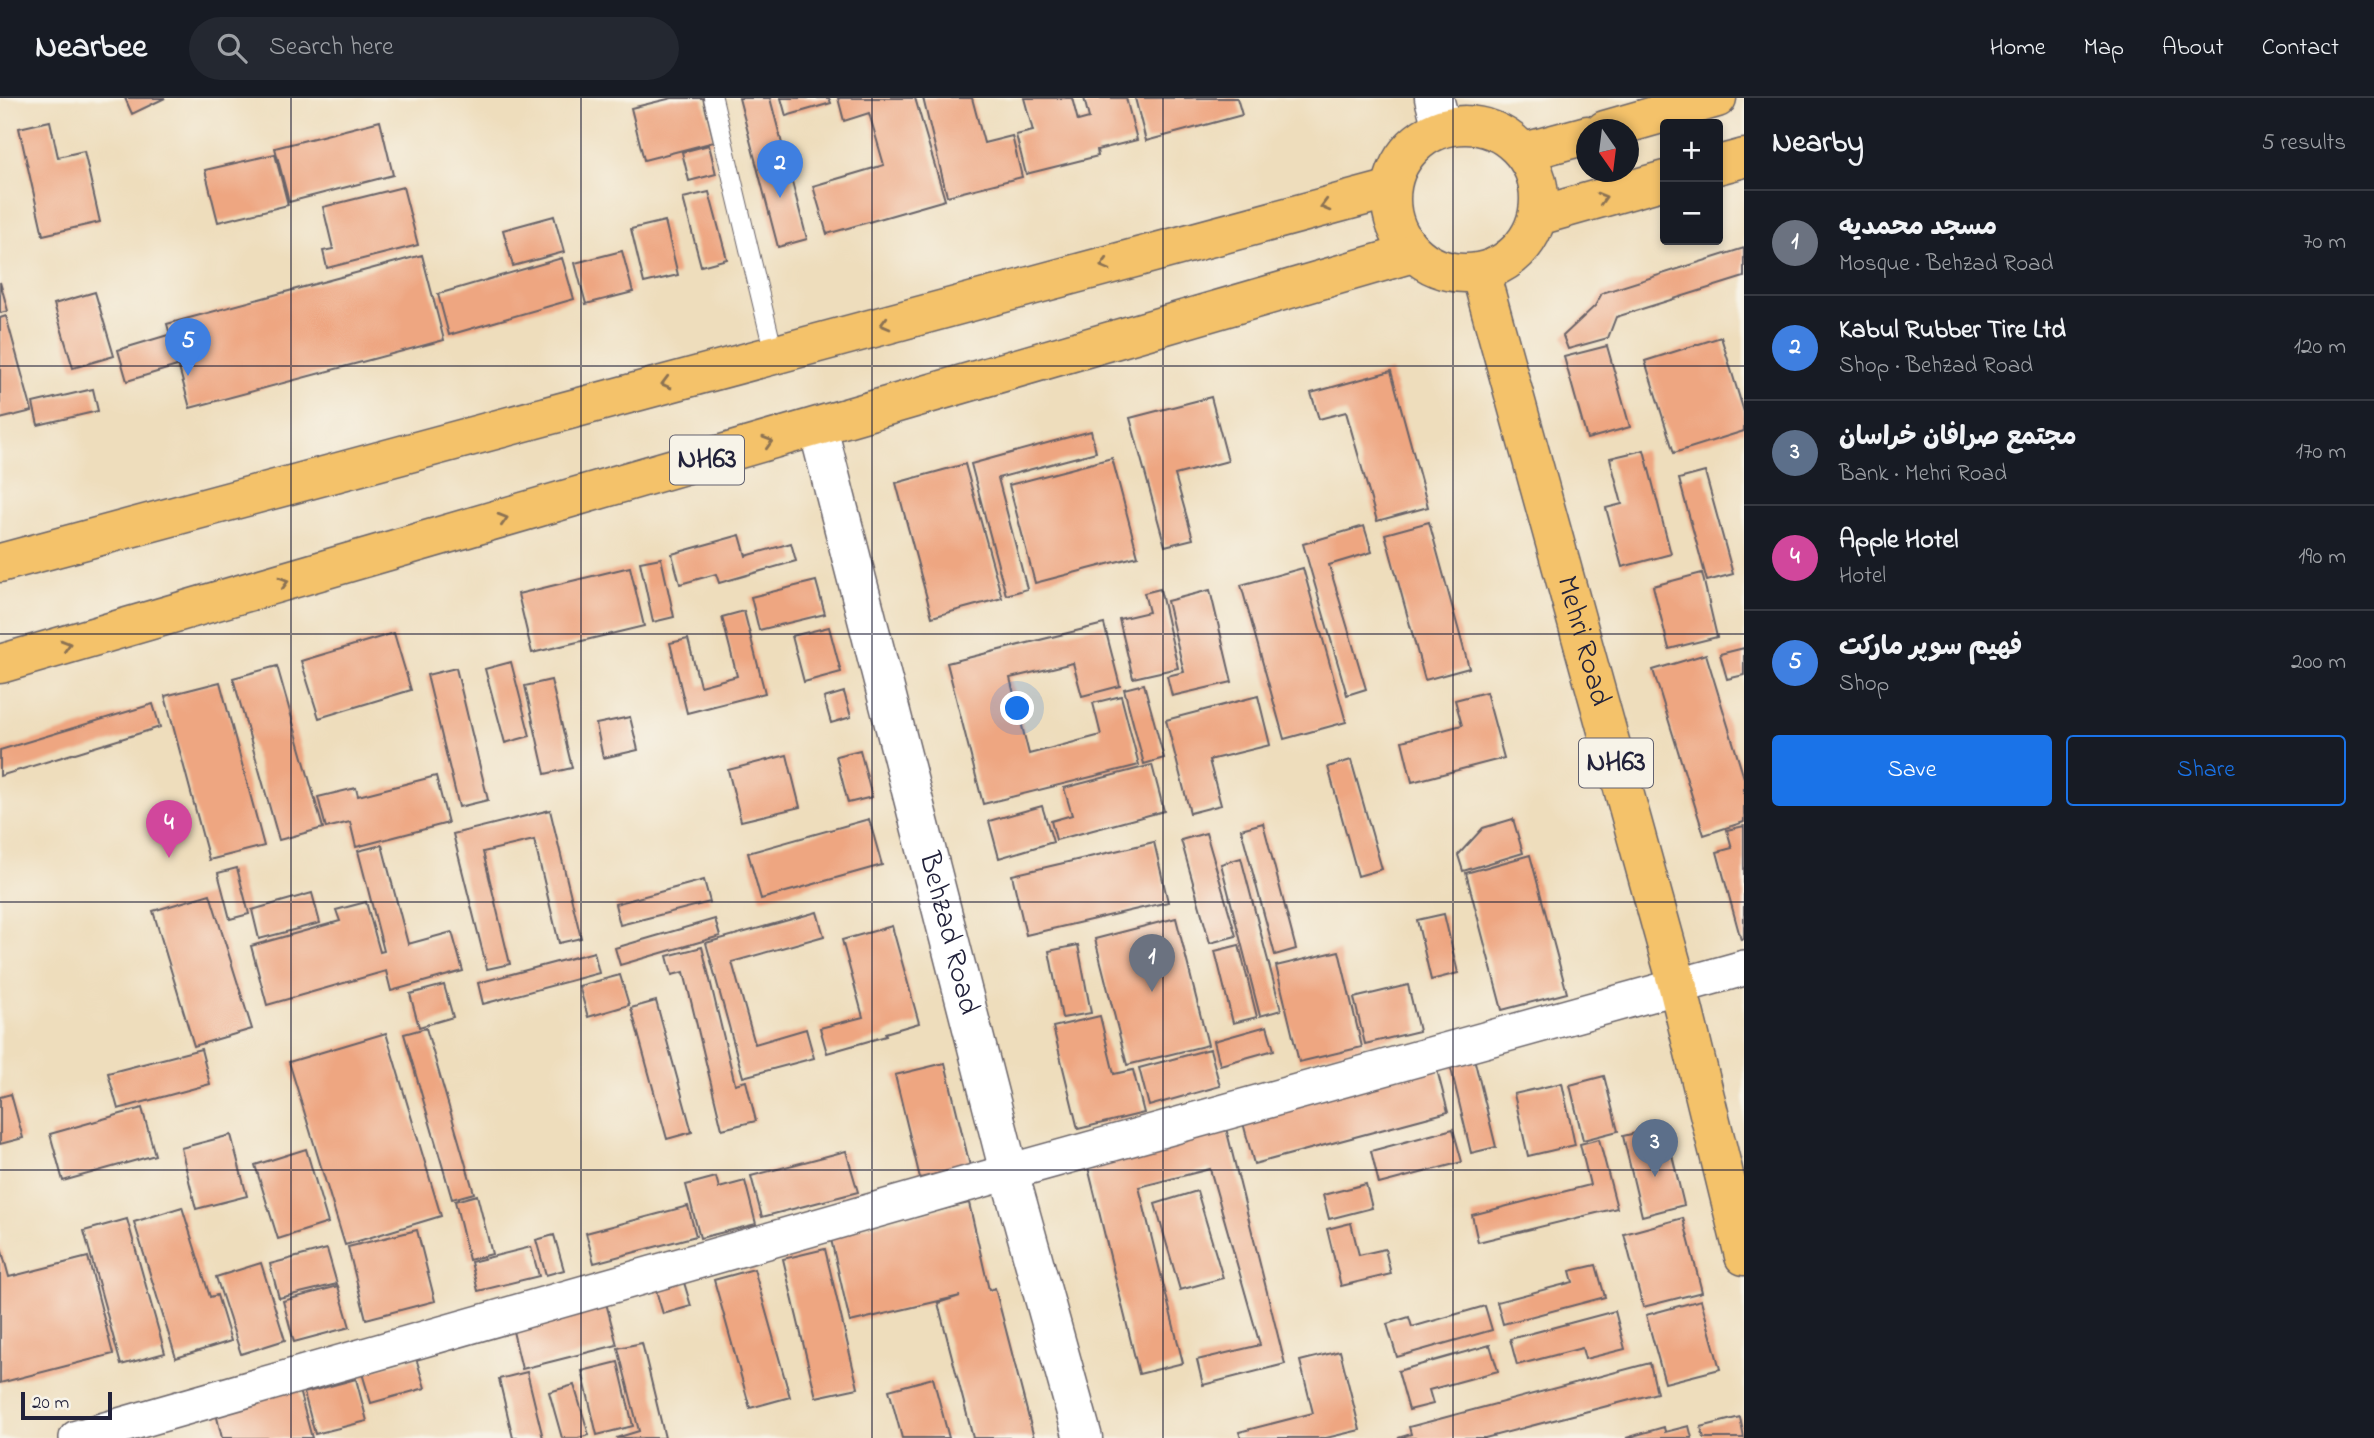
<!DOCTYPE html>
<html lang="en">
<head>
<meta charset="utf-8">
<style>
  :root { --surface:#171b24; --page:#242831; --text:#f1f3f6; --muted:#9ea1a6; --line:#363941; --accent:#1a73e8 }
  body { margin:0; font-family:"Indie Flower","Playpen Sans Arabic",sans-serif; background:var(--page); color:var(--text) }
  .controls { position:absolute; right:21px; top:21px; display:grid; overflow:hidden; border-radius:7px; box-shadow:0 4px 10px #0003 }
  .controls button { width:63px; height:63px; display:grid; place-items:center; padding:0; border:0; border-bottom:2px solid var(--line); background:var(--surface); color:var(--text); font:35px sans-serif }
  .compass { position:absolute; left:1576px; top:21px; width:63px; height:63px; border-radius:50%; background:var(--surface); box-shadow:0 4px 10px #0003; rotate:166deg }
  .scale { position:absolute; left:21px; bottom:18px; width:91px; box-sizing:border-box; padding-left:7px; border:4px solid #22223b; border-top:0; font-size:19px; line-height:24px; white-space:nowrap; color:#22223b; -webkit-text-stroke:5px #f7f3e8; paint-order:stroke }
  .you { position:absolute; left:1018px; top:611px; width:24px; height:24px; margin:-18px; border:5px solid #fff; border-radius:50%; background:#1a73e8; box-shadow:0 0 0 10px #1a73e833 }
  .badge { display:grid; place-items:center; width:46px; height:46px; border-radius:50%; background:var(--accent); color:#fff; font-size:23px; font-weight:700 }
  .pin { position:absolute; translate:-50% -58px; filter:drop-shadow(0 2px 4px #0008) }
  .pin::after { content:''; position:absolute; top:37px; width:24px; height:21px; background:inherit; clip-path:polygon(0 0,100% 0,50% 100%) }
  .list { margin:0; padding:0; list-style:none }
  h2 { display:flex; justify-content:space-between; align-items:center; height:91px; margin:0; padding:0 28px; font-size:30px }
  h2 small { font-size:23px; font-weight:400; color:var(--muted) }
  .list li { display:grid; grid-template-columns:46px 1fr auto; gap:21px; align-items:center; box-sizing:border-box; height:105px; padding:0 28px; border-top:2px solid var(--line) }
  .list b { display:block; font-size:26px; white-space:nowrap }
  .list p { margin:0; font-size:23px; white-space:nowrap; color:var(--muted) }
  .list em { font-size:23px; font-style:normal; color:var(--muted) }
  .actions { display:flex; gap:14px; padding:21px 28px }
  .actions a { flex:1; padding:16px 0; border:2px solid var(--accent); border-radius:7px; text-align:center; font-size:24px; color:var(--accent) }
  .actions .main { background:var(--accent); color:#fff }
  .icon { flex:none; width:38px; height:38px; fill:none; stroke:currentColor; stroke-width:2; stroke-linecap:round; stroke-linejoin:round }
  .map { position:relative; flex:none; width:1744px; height:1340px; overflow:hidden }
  header { display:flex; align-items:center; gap:42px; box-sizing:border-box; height:98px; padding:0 35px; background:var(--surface); border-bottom:2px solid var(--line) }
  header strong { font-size:33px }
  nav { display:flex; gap:38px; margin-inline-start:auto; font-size:24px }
  .search { width:490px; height:63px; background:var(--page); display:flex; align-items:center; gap:18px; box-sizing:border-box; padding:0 24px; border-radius:38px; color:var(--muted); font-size:26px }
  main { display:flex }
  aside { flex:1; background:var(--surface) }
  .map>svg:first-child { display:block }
  .building { fill:#eea681 }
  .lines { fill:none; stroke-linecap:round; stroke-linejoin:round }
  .service-casing { stroke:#696368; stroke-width:20 }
  .minor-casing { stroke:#696368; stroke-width:38 }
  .tertiary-casing { stroke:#696368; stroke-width:41 }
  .primary-casing { stroke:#696368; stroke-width:41 }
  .trunk-casing { stroke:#696368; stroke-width:41 }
  .service { stroke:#fff; stroke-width:18 }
  .minor { stroke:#fff; stroke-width:35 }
  .tertiary { stroke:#fff; stroke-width:38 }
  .primary { stroke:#f4c26a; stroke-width:38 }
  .trunk { stroke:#f4c26a; stroke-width:38 }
  .oneway { stroke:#8b7252 }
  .grid { fill:none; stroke:#22223b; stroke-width:2; stroke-opacity:0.55 }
  .labels { text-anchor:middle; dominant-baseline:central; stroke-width:6; stroke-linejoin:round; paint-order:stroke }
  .shield { fill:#f7f3e8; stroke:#62616f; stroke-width:2 }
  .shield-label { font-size:28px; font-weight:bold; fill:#22223b }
  .street-label { font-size:30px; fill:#22223b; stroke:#f7f3e8 }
</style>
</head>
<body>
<header>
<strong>Nearbee</strong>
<div class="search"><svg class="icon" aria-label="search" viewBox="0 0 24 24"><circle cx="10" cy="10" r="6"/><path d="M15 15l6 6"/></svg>Search here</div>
<nav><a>Home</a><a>Map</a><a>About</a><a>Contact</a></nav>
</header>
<main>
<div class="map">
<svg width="1744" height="1340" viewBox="0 0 1744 1340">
  <rect width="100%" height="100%" fill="#f7f3e8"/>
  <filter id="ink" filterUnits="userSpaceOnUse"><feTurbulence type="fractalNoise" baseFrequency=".0143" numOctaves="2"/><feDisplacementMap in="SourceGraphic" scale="14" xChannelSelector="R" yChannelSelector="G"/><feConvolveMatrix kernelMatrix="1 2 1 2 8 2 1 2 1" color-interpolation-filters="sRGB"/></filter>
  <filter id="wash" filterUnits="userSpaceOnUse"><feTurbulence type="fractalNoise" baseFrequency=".00686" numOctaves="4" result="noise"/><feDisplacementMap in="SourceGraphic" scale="28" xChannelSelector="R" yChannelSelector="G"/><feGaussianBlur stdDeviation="1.57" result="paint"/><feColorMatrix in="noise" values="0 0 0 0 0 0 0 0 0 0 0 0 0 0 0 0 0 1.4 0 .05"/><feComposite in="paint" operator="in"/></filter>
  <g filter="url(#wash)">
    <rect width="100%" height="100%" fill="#eeddbc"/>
    <g id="blocks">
      <path class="building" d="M125,0H165L132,16Z
        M672,0H703L714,44L644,62L631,10Z
        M739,0H770L807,141L778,149Z
        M781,0H829L831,5L786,18Z
        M838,0H915L945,102L827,136L813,88L884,67L869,15L844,23Z
        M923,0H972L984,45L1012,38L1022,79L947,98Z
        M1024,0H1072L1078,23L1089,20L1084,0H1126L1137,42L1097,52L1098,58L1026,76L1016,37L1033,33Z
        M1135,0H1237L1242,17L1146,43Z
        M50,23L58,59L84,53L100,124L43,137L19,30Z
        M380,23L393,77L289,104L275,50Z
        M709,47L716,76L689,83L682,54Z
        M275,56L288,107L218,124L205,72Z
        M403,89L418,147L327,170L323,153L333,151L323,109Z
        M709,94L727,161L701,168L683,100Z
        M554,118L564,154L513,168L503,132Z
        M665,123L678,177L644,185L631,131Z
        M1744,150V179L1616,219L1608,240L1568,251L1563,238L1595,208L1602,195Z
        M622,153L633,194L586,206L575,165Z
        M422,157L444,242L190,310L167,226Z
        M562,160L574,201L449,237L438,196Z
        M0,184L8,213L0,215Z
        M95,194L114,258L73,270L54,206Z
        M6,218L32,313L0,321V220Z
        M168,237L177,268L127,283L118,252Z
        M1721,239L1744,314V333L1674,355L1645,263Z
        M1607,248L1630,329L1587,341L1564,259Z
        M1391,273L1428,409L1377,423L1346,314L1319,321L1311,295Z
        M93,291L98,313L38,327L33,305Z
        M1211,299L1228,363L1175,377L1193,441L1165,448L1130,320Z
        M1091,333L1096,354L998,380L1027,491L1006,497L971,366Z
        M1644,352L1671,456L1622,469L1606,410L1622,406L1610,360Z
        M1112,360L1138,458L1035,485L1009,387Z
        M965,366L1002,500L932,519L896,385Z
        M1705,374L1733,476L1707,483L1679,381Z
        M1429,424L1469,570L1425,582L1385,436Z
        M1364,428L1372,454L1329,467L1366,591L1347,597L1303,446Z
        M740,437L746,458L791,445L796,463L719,485L716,476L680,486L672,456Z
        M661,460L674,519L653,524L640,464Z
        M630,469L644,528L532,555L518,496Z
        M1303,470L1346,624L1284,641L1241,487Z
        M1702,475L1717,539L1669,551L1653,488Z
        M816,483L825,516L759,532L751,499Z
        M1160,491L1178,570L1133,580L1119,521L1149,514L1144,495Z
        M1210,492L1232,584L1172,598L1167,578L1184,574L1167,503Z
        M744,513L765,595L687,615L670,545L688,541L700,588L737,578L722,519Z
        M1104,526L1120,588L1082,598L1073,565L1010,580L1029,656L1101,637L1093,605L1121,598L1139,667L983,706L947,565Z
        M829,529L841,574L804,584L792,538Z
        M394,535L411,592L319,620L301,563Z
        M1744,550V577L1727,581L1720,556Z
        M1706,556L1744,680V724L1704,737L1653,572Z
        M511,564L530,638L505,645L485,571Z
        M277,568L323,730L279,742L233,580Z
        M456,570L488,702L459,709L427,577Z
        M551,582L572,670L545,676L525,588Z
        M220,584L264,748L209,762L165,598Z
        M1144,586L1164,660L1144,666L1124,591Z
        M844,594L851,619L831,625L824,600Z
        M1486,594L1504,660L1412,684L1402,643L1462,627L1455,602Z
        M1258,598L1270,647L1209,662L1221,707L1190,715L1166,622Z
        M153,606L160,629L0,678V652Z
        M630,619L638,652L603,660L596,626Z
        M860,652L872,699L848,705L836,658Z
        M787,657L800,709L741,723L728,672Z
        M1351,662L1382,771L1358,778L1328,669Z
        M1152,667L1164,713L1056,742L1051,723L1072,717L1064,690Z
        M436,678L448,725L356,749L350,724L326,730L318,699L356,690L358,698Z
        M1042,708L1053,744L999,760L989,723Z
        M550,712L581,840L559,845L534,742L483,754L510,866L487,871L453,736Z
        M869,721L882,767L761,801L748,755Z
        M1513,721L1523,755L1463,773L1458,757L1483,730Z
        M1263,725L1296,851L1275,857L1241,731Z
        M1744,728V841L1741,842L1717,754L1732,750L1727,732Z
        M1206,735L1236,838L1210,845L1181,742Z
        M1154,744L1168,804L1026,837L1012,777Z
        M382,747L408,846L452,834L463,873L391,893L386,873L267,907L251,848L340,823L336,812L366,804L380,854L384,853L358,753Z
        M1530,757L1567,895L1502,912L1466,775Z
        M1241,760L1281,912L1260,918L1221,766Z
        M237,770L249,816L230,821L218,775Z
        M704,782L710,804L620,827L615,806Z
        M312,795L320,825L259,841L252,812Z
        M210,796L252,931L194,948L153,813Z
        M817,814L824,838L732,864L755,946L806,931L814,960L743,979L706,845Z
        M1444,816L1458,875L1431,882L1417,822Z
        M1176,820L1208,947L1127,967L1095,841Z
        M715,821L720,838L620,867L615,850Z
        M892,828L919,925L885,935L886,938L827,955L820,930L863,919L842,842Z
        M1078,847L1091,915L1062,920L1049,853Z
        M1239,847L1257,919L1233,925L1215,853Z
        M702,849L735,986L746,983L756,1023L722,1031L684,874L672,877L667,858Z
        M1339,853L1362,949L1299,964L1276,868Z
        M594,854L599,875L483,906L478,885Z
        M620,877L629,907L588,919L579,888Z
        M444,887L453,919L419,929L410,896Z
        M1408,887L1419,933L1365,946L1354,900Z
        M656,903L692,1034L667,1041L631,910Z
        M1100,918L1114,976L1133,972L1144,1015L1078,1031L1053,929Z
        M1267,928L1274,952L1220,967L1214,943Z
        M426,930L474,1095L452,1101L404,936Z
        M386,935L441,1118L345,1147L289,964Z
        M201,951L210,986L118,1011L108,975Z
        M1210,951L1220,988L1149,1008L1139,970Z
        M1474,960L1496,1049L1471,1055L1450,966Z
        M945,965L970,1068L920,1080L895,977Z
        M1436,968L1448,1014L1254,1066L1242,1021Z
        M1604,978L1618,1033L1583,1042L1570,987Z
        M1562,985L1575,1047L1528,1058L1514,996Z
        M11,996L23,1040L0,1046V999Z
        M142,1010L155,1057L63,1083L50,1036Z
        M1225,1026L1285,1266L1203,1287L1197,1262L1260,1247L1210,1071L1139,1089L1183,1265L1139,1276L1086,1061Z
        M1665,1028L1684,1107L1642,1118L1623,1038Z
        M1453,1031L1462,1064L1379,1086L1371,1053Z
        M231,1037L247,1098L196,1111L181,1050Z
        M1599,1041L1617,1110L1478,1144L1472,1117L1590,1087L1580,1046Z
        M306,1051L328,1125L278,1141L255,1067Z
        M846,1053L858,1094L762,1119L751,1078Z
        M716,1079L719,1090L745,1083L756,1126L700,1140L686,1087Z
        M1366,1086L1372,1110L1329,1121L1323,1097Z
        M1197,1093L1223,1180L1180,1192L1155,1106Z
        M477,1097L492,1156L469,1162L455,1103Z
        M969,1105L989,1192L995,1190L1034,1340H973L938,1205L960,1198L850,1224L830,1137Z
        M688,1108L696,1138L594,1165L586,1135Z
        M182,1109L210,1199L217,1197L231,1243L176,1260L134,1124Z
        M1683,1120L1702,1194L1643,1209L1624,1136Z
        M127,1121L165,1255L121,1267L84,1133Z
        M1351,1125L1359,1157L1385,1151L1391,1176L1341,1188L1327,1131Z
        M417,1132L435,1203L366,1221L348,1149Z
        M554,1137L564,1172L546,1177L536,1142Z
        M0,1146L9,1179L88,1159L113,1256L0,1285Z
        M531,1149L539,1178L478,1193L471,1164Z
        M327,1151L337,1186L279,1200L270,1166Z
        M825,1151L858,1290L816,1299L783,1161Z
        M261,1165L285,1242L241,1256L216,1179Z
        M1596,1167L1605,1199L1503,1226L1497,1204L1573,1184L1570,1173Z
        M754,1171L790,1299L750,1310L714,1182Z
        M683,1181L691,1208L663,1216L655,1189Z
        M338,1188L350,1229L294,1244L283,1203Z
        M1701,1202L1720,1271L1665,1285L1646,1217Z
        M606,1205L617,1247L522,1271L512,1229Z
        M1485,1208L1492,1232L1397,1259L1387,1226L1409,1219L1412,1229Z
        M1615,1213L1625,1251L1585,1261L1582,1250L1517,1267L1510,1241Z
        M642,1245L665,1340H616L639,1333L618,1250Z
        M1490,1247L1498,1273L1429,1292L1433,1306L1409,1312L1398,1273Z
        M1340,1253L1360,1332L1326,1340H1241L1239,1334L1313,1315L1300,1263Z
        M416,1260L425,1290L371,1305L362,1275Z
        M618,1264L633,1328L597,1337L582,1273Z
        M1650,1265L1657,1295L1485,1340H1398L1411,1336L1409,1329Z
        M527,1274L543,1340H513L499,1281Z
        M933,1280L949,1340H902L889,1292Z
        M356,1281L367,1323L315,1336L304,1295Z
        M297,1285L312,1340H222L214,1307Z
        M574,1287L589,1337L578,1340H562L549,1294Z
        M1740,1319L1744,1340H1704L1701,1329Z
        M1689,1328L1692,1340H1626L1664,1329L1665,1334Z"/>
    </g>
  </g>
  <g filter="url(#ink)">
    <use href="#blocks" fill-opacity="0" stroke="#696368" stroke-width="2"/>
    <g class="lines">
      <defs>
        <path id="service" d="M713,0L774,256"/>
        <path id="minor" d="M77,1340L1009,1074L1744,870"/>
        <g id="tertiary">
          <path d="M1434,0L1442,30"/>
          <path id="s1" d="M818,330L1009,1074L1083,1340"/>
        </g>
        <path id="primary" d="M1605,32L1717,0
          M1524,54L1587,37
          M1718,67L1744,60
          M1538,118L1665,82"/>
        <g id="trunk">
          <circle cx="1465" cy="101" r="74"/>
          <path id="s2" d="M1480,174L1678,889L1744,1158"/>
          <path d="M0,465L1391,91"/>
          <path d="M0,566L1413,155"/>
        </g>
      </defs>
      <use href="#service" class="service-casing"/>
      <use href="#minor" class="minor-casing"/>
      <use href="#tertiary" class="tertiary-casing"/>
      <use href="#primary" class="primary-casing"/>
      <use href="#trunk" class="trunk-casing"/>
      <use href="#service" class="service"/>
      <use href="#minor" class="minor"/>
      <use href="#tertiary" class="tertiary"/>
      <use href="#primary" class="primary"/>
      <use href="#trunk" class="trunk"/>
    </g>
    <defs><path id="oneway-chevron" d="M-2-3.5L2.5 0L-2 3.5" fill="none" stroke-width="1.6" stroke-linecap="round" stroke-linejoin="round" transform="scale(1.75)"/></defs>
    <g class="oneway">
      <use href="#oneway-chevron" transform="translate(1602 100) rotate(-16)"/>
      <use href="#oneway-chevron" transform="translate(1325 108) rotate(165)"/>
      <use href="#oneway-chevron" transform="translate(1105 167) rotate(165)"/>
      <use href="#oneway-chevron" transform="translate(885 226) rotate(165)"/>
      <use href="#oneway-chevron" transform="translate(666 285) rotate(165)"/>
      <use href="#oneway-chevron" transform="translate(768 344) rotate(-16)"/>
      <use href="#oneway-chevron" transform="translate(503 421) rotate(-16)"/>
      <use href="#oneway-chevron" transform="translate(284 484) rotate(-16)"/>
      <use href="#oneway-chevron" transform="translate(66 547) rotate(-16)"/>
    </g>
  </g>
  <path class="grid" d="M291,0V1340M581,0V1340M872,0V1340M1163,0V1340M1453,0V1340M0,268H1744M0,536H1744M0,804H1744M0,1072H1744"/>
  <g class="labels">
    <g class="shield">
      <rect x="670" y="337.5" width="74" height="49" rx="5"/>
      <rect x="1579" y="640.5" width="74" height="49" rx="5"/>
    </g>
    <g class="shield-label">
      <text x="707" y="362">NH63</text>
      <text x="1616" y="665">NH63</text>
    </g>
    <g class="street-label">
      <text stroke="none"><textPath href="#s2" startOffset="383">Mehri Road</textPath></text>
      <text stroke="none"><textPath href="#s1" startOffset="522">Behzad Road</textPath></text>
    </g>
  </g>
</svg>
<div class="controls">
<button>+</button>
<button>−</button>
</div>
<svg class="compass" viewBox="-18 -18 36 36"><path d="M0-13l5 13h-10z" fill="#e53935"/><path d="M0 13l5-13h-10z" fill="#9ea1a6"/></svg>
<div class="scale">20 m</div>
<div class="you"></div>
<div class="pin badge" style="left:1152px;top:894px;background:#6b7280">1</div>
<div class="pin badge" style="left:780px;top:100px;background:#3f7fe0">2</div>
<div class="pin badge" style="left:1655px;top:1079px;background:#5c6f8a">3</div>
<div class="pin badge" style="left:169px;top:760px;background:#d1479c">4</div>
<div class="pin badge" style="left:188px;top:278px;background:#3f7fe0">5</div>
</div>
<aside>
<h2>Nearby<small>5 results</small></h2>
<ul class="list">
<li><span class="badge" style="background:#6b7280">1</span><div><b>مسجد محمدیه</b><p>Mosque · Behzad Road</p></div><em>70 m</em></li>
<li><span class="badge" style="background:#3f7fe0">2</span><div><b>Kabul Rubber Tire Ltd</b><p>Shop · Behzad Road</p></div><em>120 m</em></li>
<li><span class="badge" style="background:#5c6f8a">3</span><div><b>مجتمع صرافان خراسان</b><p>Bank · Mehri Road</p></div><em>170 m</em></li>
<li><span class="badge" style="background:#d1479c">4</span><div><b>Apple Hotel</b><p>Hotel</p></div><em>190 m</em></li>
<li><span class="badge" style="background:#3f7fe0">5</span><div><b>فهیم سوپر مارکت</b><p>Shop</p></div><em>200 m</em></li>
</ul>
<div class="actions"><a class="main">Save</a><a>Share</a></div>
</aside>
</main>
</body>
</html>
